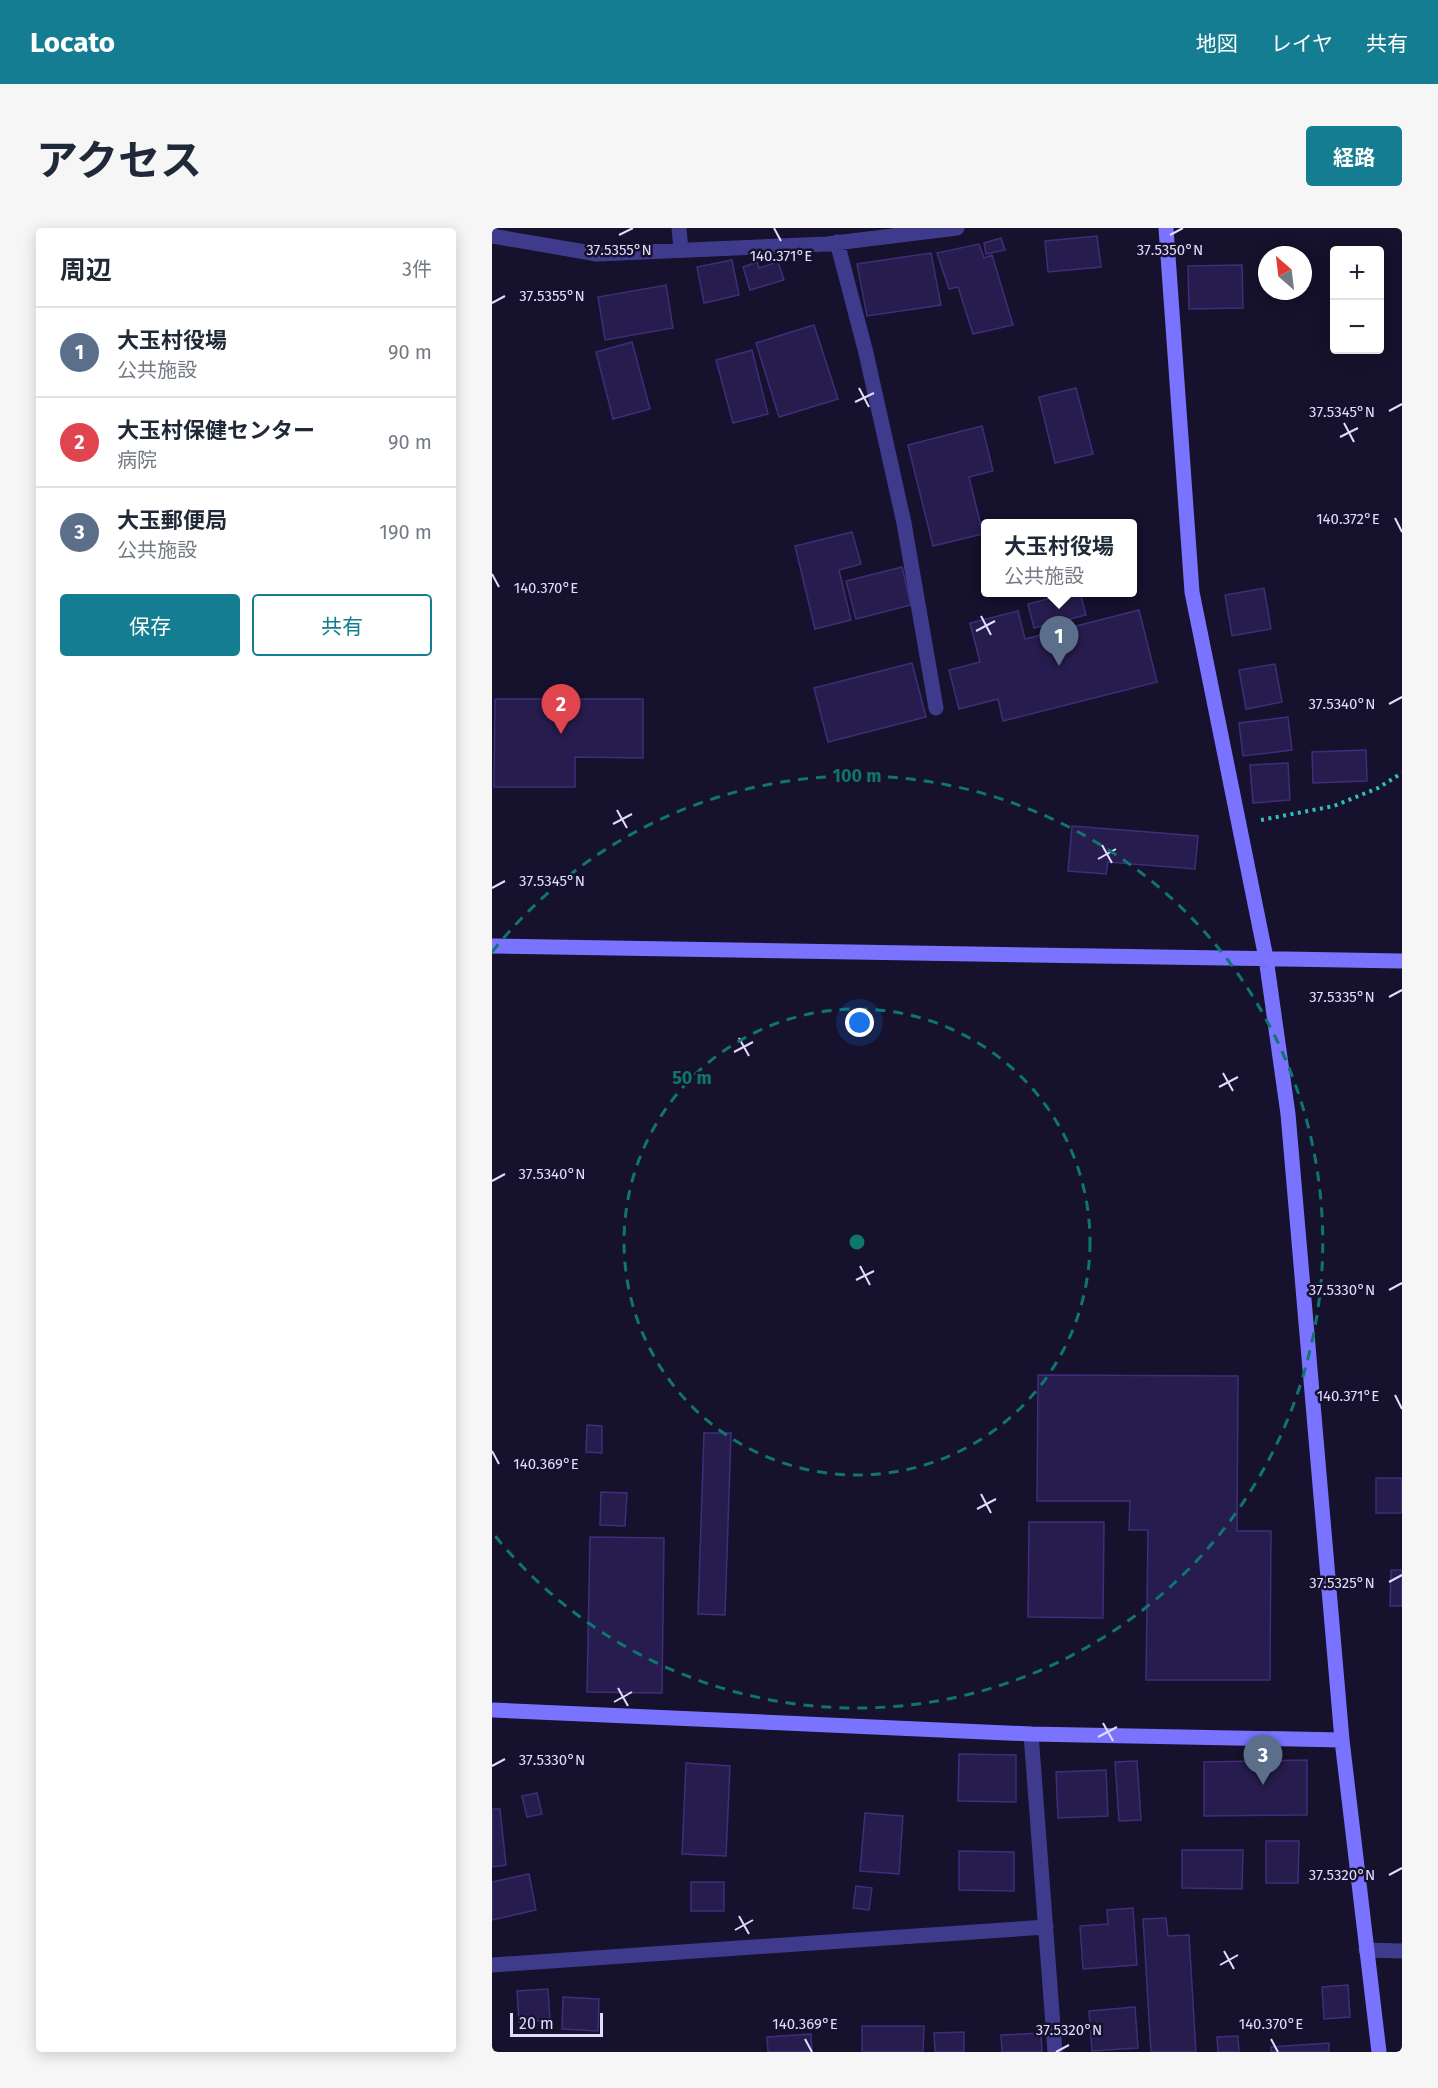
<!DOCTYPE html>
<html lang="ja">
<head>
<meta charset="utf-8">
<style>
  :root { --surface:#fff; --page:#f6f6f7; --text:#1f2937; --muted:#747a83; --line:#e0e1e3; --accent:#157d91 }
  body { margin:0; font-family:"Fira Sans","Noto Sans JP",sans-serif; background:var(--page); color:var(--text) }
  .controls { position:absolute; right:18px; top:18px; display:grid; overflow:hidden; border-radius:6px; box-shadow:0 3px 15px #0003 }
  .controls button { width:54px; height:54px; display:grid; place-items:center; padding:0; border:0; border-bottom:2px solid var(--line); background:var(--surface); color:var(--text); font:30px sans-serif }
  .compass { position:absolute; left:766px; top:18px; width:54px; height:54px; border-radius:50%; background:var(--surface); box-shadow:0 3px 15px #0003; rotate:332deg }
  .scale { position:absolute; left:18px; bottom:15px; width:93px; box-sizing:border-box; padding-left:6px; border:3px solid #e1dcff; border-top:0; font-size:16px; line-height:21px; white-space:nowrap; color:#e1dcff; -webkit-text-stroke:4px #16112c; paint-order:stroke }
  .you { position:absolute; left:368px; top:795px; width:21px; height:21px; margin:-15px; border:4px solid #fff; border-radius:50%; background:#1a73e8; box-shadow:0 0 0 9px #1a73e833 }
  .badge { display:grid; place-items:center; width:39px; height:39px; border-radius:50%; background:var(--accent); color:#fff; font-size:20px; font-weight:700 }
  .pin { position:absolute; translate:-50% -50px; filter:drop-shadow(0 2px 3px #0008) }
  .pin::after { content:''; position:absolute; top:32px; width:21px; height:18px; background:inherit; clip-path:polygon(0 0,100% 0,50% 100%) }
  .popup { position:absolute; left:489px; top:291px; width:156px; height:78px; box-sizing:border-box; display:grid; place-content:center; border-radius:6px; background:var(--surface); filter:drop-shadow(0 2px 4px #0005); font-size:20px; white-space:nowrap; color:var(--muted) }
  .popup b { font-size:22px; color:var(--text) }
  .popup::after { content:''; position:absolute; left:50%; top:100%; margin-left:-12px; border:12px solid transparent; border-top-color:var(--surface) }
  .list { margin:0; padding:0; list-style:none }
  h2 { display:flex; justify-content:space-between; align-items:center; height:78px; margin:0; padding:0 24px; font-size:26px }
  h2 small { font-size:20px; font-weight:400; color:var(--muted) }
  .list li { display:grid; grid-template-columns:39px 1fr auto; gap:18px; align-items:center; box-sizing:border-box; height:90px; padding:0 24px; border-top:2px solid var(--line) }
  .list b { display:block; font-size:22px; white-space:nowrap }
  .list p { margin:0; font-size:20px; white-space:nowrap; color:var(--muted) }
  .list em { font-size:20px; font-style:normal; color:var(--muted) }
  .actions { display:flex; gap:12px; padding:18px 24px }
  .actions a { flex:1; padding:14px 0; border:2px solid var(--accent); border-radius:6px; text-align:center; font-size:21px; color:var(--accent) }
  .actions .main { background:var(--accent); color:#fff }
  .map { position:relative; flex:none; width:910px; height:1824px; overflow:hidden; border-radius:6px }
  header { display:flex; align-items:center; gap:36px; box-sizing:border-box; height:84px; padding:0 30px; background:var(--accent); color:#fff }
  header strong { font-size:28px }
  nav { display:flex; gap:33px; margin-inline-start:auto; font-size:21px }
  .intro { display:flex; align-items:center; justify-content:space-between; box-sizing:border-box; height:144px; padding:0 36px }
  h1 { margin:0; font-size:42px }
  .button { padding:15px 27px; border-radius:6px; background:var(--accent); color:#fff; font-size:21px; font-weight:700 }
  main { display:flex; gap:36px; padding:0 36px }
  aside { flex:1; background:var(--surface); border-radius:6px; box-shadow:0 3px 15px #0003 }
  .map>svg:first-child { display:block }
  .building { fill:#271c4e; stroke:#3e2e7a; stroke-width:1.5 }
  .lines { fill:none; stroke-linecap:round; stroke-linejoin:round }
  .path { stroke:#2ec1ba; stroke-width:4; stroke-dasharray:3 4.5; stroke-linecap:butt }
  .street { stroke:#3f3b8c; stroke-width:15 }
  .secondary { stroke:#7973ff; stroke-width:15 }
  .ticks { fill:none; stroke:#e1dcff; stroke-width:2 }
  .ring { fill:none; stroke:#0f766e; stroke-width:3; stroke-dasharray:10 8 }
  .ticks-label { font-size:15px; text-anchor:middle; fill:#e1dcff; stroke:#16112c; stroke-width:5; stroke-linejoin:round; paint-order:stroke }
  .centre { fill:#0f766e; stroke:#16112c; stroke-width:3 }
  .ring-label { font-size:18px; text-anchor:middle; font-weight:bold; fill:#0f766e; stroke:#16112c; stroke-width:5; stroke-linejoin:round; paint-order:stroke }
</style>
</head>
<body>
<header>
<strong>Locato</strong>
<nav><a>地図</a><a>レイヤ</a><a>共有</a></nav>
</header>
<div class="intro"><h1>アクセス</h1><a class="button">経路</a></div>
<main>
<aside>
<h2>周辺<small>3件</small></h2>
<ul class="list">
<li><span class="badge" style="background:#5c6f8a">1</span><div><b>大玉村役場</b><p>公共施設</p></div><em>90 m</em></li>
<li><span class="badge" style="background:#e0444e">2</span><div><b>大玉村保健センター</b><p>病院</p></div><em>90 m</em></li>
<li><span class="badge" style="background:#5c6f8a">3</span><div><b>大玉郵便局</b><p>公共施設</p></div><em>190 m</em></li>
</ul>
<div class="actions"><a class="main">保存</a><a>共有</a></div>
</aside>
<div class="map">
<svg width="910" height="1824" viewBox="0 0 910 1824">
  <rect width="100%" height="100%" fill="#16112c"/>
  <path class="building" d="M605,8L609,39L556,44L553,13Z
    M509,10L513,22L494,26L492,15Z
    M487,16L492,30L500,27L521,97L481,106L466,59L457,61L445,25Z
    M439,25L449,77L375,88L365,36Z
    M240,32L247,67L212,75L205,39Z
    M265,34L267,40L286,34L292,52L258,62L251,39Z
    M750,37L751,80L697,81L696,38Z
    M174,57L181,100L113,112L106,69Z
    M322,97L346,171L287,189L264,115Z
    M140,114L158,181L121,191L104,124Z
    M260,122L276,186L241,195L224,132Z
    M584,160L601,226L563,235L547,169Z
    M490,198L501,243L477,249L491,306L441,318L416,217Z
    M360,304L369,336L347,342L359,392L323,401L303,318Z
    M410,339L419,377L364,391L354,353Z
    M772,360L779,401L740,408L733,367Z
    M582,364H588L594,387L542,400L536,376Z
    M647,382L665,454L511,493L506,471L467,481L457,442L488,434L478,395L526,383L533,411Z
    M420,435L434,489L336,514L322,460Z
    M783,436L790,474L754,481L747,442Z
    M3,471H151V530L83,529V559H2Z
    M796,489L800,522L751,528L747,495Z
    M874,522L875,553L821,555L820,524Z
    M796,535L798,572L761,575L758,537Z
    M580,598L706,608L703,641L616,634L614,646L576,643Z
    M546,1147L746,1148L745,1303H779L778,1452H654L656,1302H637L638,1273H545Z
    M95,1197L110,1198V1225L94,1224Z
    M212,1205H239L233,1387L206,1386Z
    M884,1250H910V1285H884Z
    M109,1264L135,1265L133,1298L108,1297Z
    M537,1294H612L611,1390L536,1389Z
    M98,1309L172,1310L170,1465L95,1464Z
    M899,1342H910V1378H898Z
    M467,1526L524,1527V1574L466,1573Z
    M815,1532V1587L712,1588V1534Z
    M645,1533L649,1592L627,1593L623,1534Z
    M194,1535L238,1538L234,1628L190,1626Z
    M614,1542L616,1588L566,1590L564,1544Z
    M45,1565L50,1586L35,1589L30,1568Z
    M0,1581H8L14,1637L0,1639Z
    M373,1585L411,1588L407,1646L368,1643Z
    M774,1613H807L806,1655H774Z
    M690,1622H751L750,1661L690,1660Z
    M467,1623L522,1624V1663L467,1662Z
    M37,1646L44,1682L0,1692V1654Z
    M199,1654H232V1683H199Z
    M364,1658L380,1660L377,1682L361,1680Z
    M641,1680L645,1737L591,1741L588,1698L616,1696L615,1682Z
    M674,1690L676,1708L697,1707L704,1824H659L651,1691Z
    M856,1757L858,1789L832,1791L830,1759Z
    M56,1761L58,1792L27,1794L25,1763Z
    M71,1769L107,1771L106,1803L70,1801Z
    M643,1779L646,1820L600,1823L597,1783Z
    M370,1798H432L431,1824H370Z
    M472,1804V1824H443L442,1805Z
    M549,1805L550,1824H510L509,1807Z
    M319,1806L320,1824H276L275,1809Z
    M746,1808L747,1824H726L725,1809Z
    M837,1815V1824H779V1819Z"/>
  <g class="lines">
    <path class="path" d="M769,592L842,578L886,560L910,545"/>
    <path class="street" d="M187,0L189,22
      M0,8L105,26L335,16L465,0
      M345,14L374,125L412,295L444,480
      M539,1506L563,1824
      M874,1722L910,1723
      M0,1737L554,1699"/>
    <path class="secondary" d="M674,0L700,364L774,730L796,886L850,1512L887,1824
      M0,718L910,733
      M0,1482L539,1506L850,1512"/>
  </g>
  <path class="ticks" d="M282,0L289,13M127,7L141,0M678,7L691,0M0,75L13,68M367,160L377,179M363,174L382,165M897,183L910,176M852,195L862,214M848,209L866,200M903,290L910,304M0,346L7,359M489,388L499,407M484,403L503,393M897,476L910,469M125,582L135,600M121,596L140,586M610,617L620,635M606,631L624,621M0,660L13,653M897,769L910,762M247,810L257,828M242,824L261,814M731,845L741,863M727,859L746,849M0,953L13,946M368,1038L378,1057M364,1052L382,1043M897,1062L910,1055M903,1167L910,1181M0,1223L7,1236M489,1266L499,1285M485,1281L504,1271M897,1354L910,1347M126,1460L136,1478M122,1474L140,1464M611,1495L621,1513M606,1509L625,1499M0,1538L13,1531M897,1647L910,1640M247,1688L257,1706M243,1702L261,1692M732,1723L742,1741M728,1737L746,1727M313,1811L320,1824M779,1811L786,1824M564,1824L577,1817"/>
  <g class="ring">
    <circle cx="365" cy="1014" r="233"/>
    <path d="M0 724A466 466 0 1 1 0 1304"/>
  </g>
  <g class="ticks-label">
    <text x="127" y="27">37.5355°N</text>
    <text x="678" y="27">37.5350°N</text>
    <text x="289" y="33">140.371°E</text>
    <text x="60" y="73">37.5355°N</text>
    <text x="850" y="189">37.5345°N</text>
    <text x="856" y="296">140.372°E</text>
    <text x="54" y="365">140.370°E</text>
    <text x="850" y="481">37.5340°N</text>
    <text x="60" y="658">37.5345°N</text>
    <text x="850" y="774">37.5335°N</text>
    <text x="60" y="951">37.5340°N</text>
    <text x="850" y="1067">37.5330°N</text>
    <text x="856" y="1173">140.371°E</text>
    <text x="54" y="1241">140.369°E</text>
    <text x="850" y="1360">37.5325°N</text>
    <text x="60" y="1537">37.5330°N</text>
    <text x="850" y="1652">37.5320°N</text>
    <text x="313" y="1801">140.369°E</text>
    <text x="779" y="1801">140.370°E</text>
    <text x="577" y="1807">37.5320°N</text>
  </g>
  <circle cx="365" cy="1014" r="9" class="centre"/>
  <g class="ring-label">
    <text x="365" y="554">100 m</text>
    <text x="200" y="856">50 m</text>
  </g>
</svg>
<div class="controls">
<button>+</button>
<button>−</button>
</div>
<svg class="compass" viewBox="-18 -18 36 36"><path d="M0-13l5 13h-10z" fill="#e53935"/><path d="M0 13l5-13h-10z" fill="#747a83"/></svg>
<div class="scale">20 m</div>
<div class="you"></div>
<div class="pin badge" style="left:567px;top:438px;background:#5c6f8a">1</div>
<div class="popup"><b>大玉村役場</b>公共施設</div>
<div class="pin badge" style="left:69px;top:506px;background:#e0444e">2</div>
<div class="pin badge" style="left:771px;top:1557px;background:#5c6f8a">3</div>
</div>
</main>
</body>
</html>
